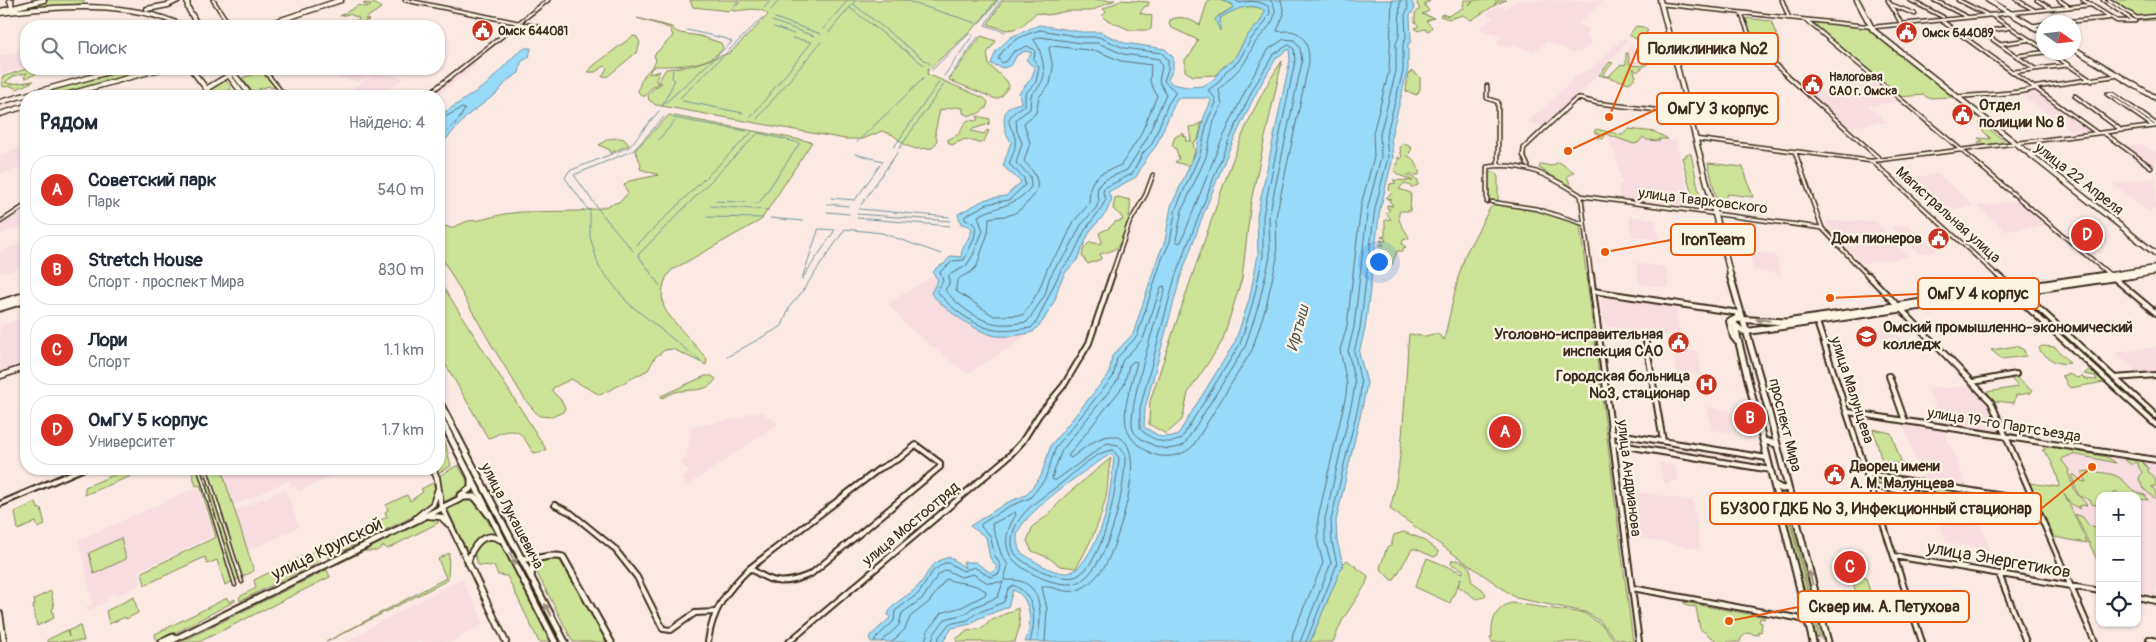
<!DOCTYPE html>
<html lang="ru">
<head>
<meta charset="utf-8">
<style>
  :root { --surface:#fff; --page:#f2f2f3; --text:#1f2937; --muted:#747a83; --line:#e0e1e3; --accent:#d93025 }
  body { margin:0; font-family:Pangolin,sans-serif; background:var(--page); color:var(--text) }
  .controls { position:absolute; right:15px; bottom:15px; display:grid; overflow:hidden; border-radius:10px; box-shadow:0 1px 4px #0004 }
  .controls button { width:45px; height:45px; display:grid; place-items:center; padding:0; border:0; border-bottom:1px solid var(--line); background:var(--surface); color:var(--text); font:25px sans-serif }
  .compass { position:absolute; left:2036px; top:15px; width:45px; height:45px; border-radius:50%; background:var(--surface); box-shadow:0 1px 4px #0004; rotate:104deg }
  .you { position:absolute; left:1378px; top:261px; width:18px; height:18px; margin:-12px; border:4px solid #fff; border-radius:50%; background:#1a73e8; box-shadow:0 0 0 8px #1a73e833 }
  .badge { display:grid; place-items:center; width:32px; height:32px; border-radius:50%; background:var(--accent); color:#fff; font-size:16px; font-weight:700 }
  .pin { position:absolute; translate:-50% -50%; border:2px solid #fff; box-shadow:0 1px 5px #0006 }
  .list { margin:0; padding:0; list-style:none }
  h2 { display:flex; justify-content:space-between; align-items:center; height:65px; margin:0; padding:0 20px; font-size:21px }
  h2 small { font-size:16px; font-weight:400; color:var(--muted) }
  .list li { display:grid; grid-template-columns:32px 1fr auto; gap:15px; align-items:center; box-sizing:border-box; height:70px; margin:0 10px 10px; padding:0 10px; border:1px solid var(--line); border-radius:20px }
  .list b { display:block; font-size:19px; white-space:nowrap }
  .list p { margin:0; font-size:16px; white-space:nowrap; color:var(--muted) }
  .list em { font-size:16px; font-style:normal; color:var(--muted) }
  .icon { flex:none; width:28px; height:28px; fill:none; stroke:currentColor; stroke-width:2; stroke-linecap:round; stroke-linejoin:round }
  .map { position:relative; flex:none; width:2156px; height:642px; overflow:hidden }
  .search { position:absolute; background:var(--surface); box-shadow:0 1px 4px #0004; left:20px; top:20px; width:425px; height:55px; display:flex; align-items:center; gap:12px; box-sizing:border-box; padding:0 18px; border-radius:20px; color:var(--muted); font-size:19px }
  .panel { position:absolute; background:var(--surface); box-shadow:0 1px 4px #0004; left:20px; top:90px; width:425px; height:385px; border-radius:20px }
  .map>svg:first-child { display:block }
  .built { fill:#f7dce0 }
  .green { fill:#cde398; stroke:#84865b }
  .water { fill:#97daf9; stroke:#7294a1; fill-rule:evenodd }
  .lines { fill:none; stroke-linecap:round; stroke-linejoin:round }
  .shore { stroke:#607076; stroke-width:1 }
  .stream { stroke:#7294a1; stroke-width:1 }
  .pedestrian-casing { stroke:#3b2a1e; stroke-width:5 }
  .minor-far1-casing { stroke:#3b2a1e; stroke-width:5.5 }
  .minor-casing { stroke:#3b2a1e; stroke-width:8 }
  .tertiary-casing { stroke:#3b2a1e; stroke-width:8 }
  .secondary-far1-casing { stroke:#3b2a1e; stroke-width:7 }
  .secondary-casing { stroke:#3b2a1e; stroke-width:9 }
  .primary-far1-casing { stroke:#3b2a1e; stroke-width:7 }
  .primary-casing { stroke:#3b2a1e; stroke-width:9 }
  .pedestrian { stroke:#fcf5e5; stroke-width:2 }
  .minor-far1 { stroke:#fcf5e5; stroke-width:2.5 }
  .minor { stroke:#fcf5e5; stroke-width:4 }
  .tertiary { stroke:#fcf5e5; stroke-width:4.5 }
  .secondary-far1 { stroke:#fcf5e5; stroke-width:4 }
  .secondary { stroke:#fcf5e5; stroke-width:5 }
  .primary-far1 { stroke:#fcf5e5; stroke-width:4 }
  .primary { stroke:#fcf5e5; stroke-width:5 }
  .oneway { fill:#9c9082 }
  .labels { text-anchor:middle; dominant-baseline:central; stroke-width:4.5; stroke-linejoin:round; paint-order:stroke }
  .far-poi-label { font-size:12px; font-weight:bold; fill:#3b2a1e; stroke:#fcf5e5; text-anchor:start }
  .poi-label { font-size:15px; font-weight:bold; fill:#3b2a1e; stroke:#fcf5e5; text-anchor:start }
  .street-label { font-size:15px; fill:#3b2a1e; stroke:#fcf5e5 }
  .water-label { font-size:16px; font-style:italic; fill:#525655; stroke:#fcf5e5 }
  .near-street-label { font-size:18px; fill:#3b2a1e; stroke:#fcf5e5 }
  .leader { fill:none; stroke:#e8590c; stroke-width:2 }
  .callout-dot { fill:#e8590c; stroke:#fcf5e5; stroke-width:2 }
  .callout { fill:#fcf5e5; stroke:#e8590c; stroke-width:2 }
  .callout-label { font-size:16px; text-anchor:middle; font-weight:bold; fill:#3b2a1e }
</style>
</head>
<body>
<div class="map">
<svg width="2156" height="642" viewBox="0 0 2156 642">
  <rect width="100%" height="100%" fill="#faeae3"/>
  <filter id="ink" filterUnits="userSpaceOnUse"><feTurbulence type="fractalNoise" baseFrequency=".02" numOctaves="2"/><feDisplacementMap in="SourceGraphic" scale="10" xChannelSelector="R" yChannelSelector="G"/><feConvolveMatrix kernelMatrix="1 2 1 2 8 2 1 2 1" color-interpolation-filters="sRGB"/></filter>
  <g filter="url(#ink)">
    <path class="built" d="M1517,0L1603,1L1577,24L1588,29L1589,32L1585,37L1593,42L1581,52L1577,51L1574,53L1547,41L1534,52L1515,45L1508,48L1497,44L1501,37L1479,28L1494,18L1485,14L1498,6L1506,8Z
      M1623,38L1627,39L1623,47L1576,98L1545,129L1527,121L1548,105L1575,77L1592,68Z
      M1631,46L1654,57L1639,66L1630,65L1627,49Z
      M26,49V67L1,74L0,56Z
      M471,62L478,63L438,96H427Z
      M320,69H378L359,82L315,72Z
      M376,72L404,78L379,96L351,90Z
      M1864,74L1898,102L1868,106L1886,122L1847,127L1809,93L1847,88L1835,77Z
      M2037,91L2062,109L2093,131L2074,133L2022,95Z
      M1608,133L1676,141L1692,207L1620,198L1618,185L1622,184L1615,151H1612Z
      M2141,144L2156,152V166H2152L2123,146Z
      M26,147V166L0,174V154Z
      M1938,174L1974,206L1936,211L1900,179Z
      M2153,178L2156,181V209L2148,211L2113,184Z
      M2017,201L2047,226L2006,231L1977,206Z
      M26,208V226L0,234V225Z
      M1629,216L1655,220L1659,240L1632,236Z
      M1827,221H1875L1909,256L1864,264L1830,230Z
      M1909,225L1937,251L1918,254L1891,227Z
      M26,242V266L0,274V251Z
      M1749,252L1775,255L1781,274L1754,270Z
      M1636,263L1665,267L1669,288L1640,284Z
      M934,275L939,280L943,305L967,322L987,333L997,336L1028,333L1017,343L967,374L901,321L902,319L888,304Z
      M1601,294L1675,305L1681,337L1605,326Z
      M26,316V363L0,372V326Z
      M1890,327L1911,349L1892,352L1871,330Z
      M2156,347V372L2140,375L2116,353Z
      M1682,350L1697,352L1702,376L1676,372L1674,357Z
      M1975,386L1986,398L2002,434L1943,426L1928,389L1934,390L1933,387L1947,388Z
      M1707,407L1729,410L1731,422H1729L1731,433L1712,430Z
      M762,412L778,424L688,485L681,479L690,472L680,462L686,459L691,427L744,418L745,414Z
      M1903,424L1944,430L1966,485L1923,478Z
      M2044,447L2156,464V596L2137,592V496H2100V568Z
      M1660,463L1675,466L1678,481L1670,480V484L1663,482Z
      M238,469H324L328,478L298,491L296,486L292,488L289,480L224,510L215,479Z
      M198,487L213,536L138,571L141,584L115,597L114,594L107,597L108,601L87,611L86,607L93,604L79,540Z
      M285,489L299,527L239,555L226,515Z
      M1626,490L1693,501L1700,549L1640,538L1632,532Z
      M1932,501L1974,508L1990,550L1947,543Z
      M462,580L484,623L451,642H346L365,632V630L457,581Z"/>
    <path class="green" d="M48,0H84L85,1L80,4L19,10V7Z
      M690,0H739L730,11L693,7Z
      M741,0H998C979,27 952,47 928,70L927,74L984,98L988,102L986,108C979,114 971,118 963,113V108L955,107L940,110L935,132L937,140L935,145L932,148L916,149L905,145L893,135L882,131L863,139H845L656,105L649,100L648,95L653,89L662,83L658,81L666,69L690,66L730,53L768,15C760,5 744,11 733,11Z
      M1003,0H1115L1091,11H1067L1048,15L1036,13L1022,26L1014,29L1006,30L988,24Z
      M1122,0L1149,2L1148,6H1145L1140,13L1152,16L1151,29L1149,30H1130L1105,19L1102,16L1106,12L1103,9Z
      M1208,0H1220L1233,5L1234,7L1218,16L1220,25V18C1234,10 1250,1 1266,11L1260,22L1247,36L1234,59L1222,68L1217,75L1193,76L1185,71V59L1191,54L1198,40L1172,28L1169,25L1170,20C1181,14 1190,20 1200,25Z
      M1418,0L1430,1L1424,4L1429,11L1422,14L1434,18L1426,21L1432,27L1429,31L1424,29L1418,31L1415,28L1419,26L1415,22V13L1420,9L1417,4Z
      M1464,0H1473L1468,6L1474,0H1506L1499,3L1496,2L1494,4H1497L1471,20L1463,15L1449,19L1440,16L1442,14L1448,16L1463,8Z
      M2105,0H2156V20L2137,21Z
      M366,3L376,4L381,8L365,19L369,20L356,26H342L349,22L359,20V18L349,14L340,16L359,5L363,7L371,6L363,4Z
      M637,18L672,27L675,31L680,33L700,36L721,43L723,48C710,67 675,66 655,66L651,69L649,74L660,71L656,79V82L660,83L651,88L645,96H642L638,92C642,72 647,75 656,61L654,55L673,36L670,28Z
      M1745,18L1771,21L1778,39L1753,42Z
      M1808,21L1862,26L1868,29L1953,97L1928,98L1924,95L1900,97L1821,31L1814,23Z
      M1636,26L1643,27L1648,31L1646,33L1647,37L1658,39L1659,43L1642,42L1629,35Z
      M633,36L637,37L640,43L637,52L608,76L602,77L607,68L605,66L595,72H588L593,66Z
      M981,36L996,41L987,53L989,65L1007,81L1009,86L1002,96L996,99L949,80Z
      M1626,53H1628L1630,65L1641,66L1650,60L1651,61L1637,72L1633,68L1636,77L1629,83L1599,75L1610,62L1613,63L1603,74L1604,76H1609L1620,65L1626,64Z
      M1282,61L1251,201L1242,278L1222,342L1188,393L1182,420L1166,434L1149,424L1150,401C1168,347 1186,293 1205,239C1226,178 1245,115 1282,61Z
      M26,69H36V74L26,78L24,77L27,73L14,76L5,82L11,84L34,81L17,89L11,86L3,87L2,77Z
      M125,69H133L137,73L65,94L53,96H30L89,79H99L101,76Z
      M264,71L276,87L271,88L269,86L259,89L261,92L254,94L242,78Z
      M1412,71L1420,77V89L1417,95L1406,91L1408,74Z
      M224,79L231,86L230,89L236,96H229L225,92L228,96H221L218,93L220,96H215L213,94L215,93H213L210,89Z
      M669,115L812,142L761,220L672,270C663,278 660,295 664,307C667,316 699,349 707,359L706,365L673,349L665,350L655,357L648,370L600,395L571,379L553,388L552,391L561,400L565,408L563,412L552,417L539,416L526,401L491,344L439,253V224L451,228L468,221L480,220L504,214L521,212L579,211L601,208L621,201L628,193L624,185L629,181L659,175L640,169L641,164L635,150Z
      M977,116L990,119L989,124L973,129L971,131L984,134L987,130L989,131L984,141L980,143L965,139L952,145L948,142V139C968,132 956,130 968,120L976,121L978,119Z
      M1202,122L1198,140L1193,143L1195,152L1189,166L1175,162L1179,159L1176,149L1172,145L1175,137L1183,133L1185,135L1182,136L1187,137L1185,141H1191L1189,127L1195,126Z
      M1979,123L1983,124L2007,143L1991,145L1979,144L1978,142L1983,141L1978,138L1991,139L1980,128H1986Z
      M1596,129L1622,135L1629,129L1655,132L1668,139H1659L1660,141L1647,140L1643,137L1638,143L1634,144L1606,134L1603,139L1598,138L1601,135L1594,132Z
      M620,138L624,139L629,145L610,153V150L599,145L608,139Z
      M1403,143L1412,148L1408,156C1414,158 1420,168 1419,175H1407L1418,180V185L1412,187L1404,183L1399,189L1411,193L1410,211H1400C1395,221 1406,229 1409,238L1403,240L1402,244L1406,247L1403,248V251H1397L1392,265L1380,261L1381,256L1379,253L1385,251L1378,246L1380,244L1384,246L1380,240L1386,241L1385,238L1381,237L1385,236V220L1391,219L1386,213L1390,209L1387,208V205L1393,206L1388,199H1392L1386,198L1392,193L1389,190L1390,184L1396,183L1393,180L1413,181L1399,175L1394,171L1396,165L1398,164V157L1401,159L1402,158L1400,148Z
      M1686,154H1691L1701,202L1694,203L1682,157H1686Z
      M1559,162L1574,172L1567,176L1570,184L1575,190L1539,168L1541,164L1551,166Z
      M1708,163L1743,167L1753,197L1728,194L1718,206Z
      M1494,171L1498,177V202L1488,200V174Z
      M1118,197L1130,200C1132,212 1125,237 1118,246C1112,252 1107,252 1100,254L1101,259L1088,264L1082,256L1084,248L1090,242L1100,244L1102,241L1099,233L1109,228L1115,222L1123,220L1121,216L1113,209L1115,198Z
      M1497,203L1536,209L1580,225L1633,642L1615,638L1600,621L1585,612L1516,598L1390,509C1405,453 1404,392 1409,334C1414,334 1422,337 1426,336C1436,333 1438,332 1444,340L1458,278L1466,253L1490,208Z
      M439,280L546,449L545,451L534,453C524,441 523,427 504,432C498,433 494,437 488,438L439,353Z
      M2016,346L2024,350L2026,356L2002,359L1991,350Z
      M2042,346L2055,347L2070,363C2057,366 2049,358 2039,351V348Z
      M2090,369L2104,382L2070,388L2066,383L2065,379L2061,376L2069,374L2077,378L2082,376L2085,379L2097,380L2095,376L2084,374Z
      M705,376H712L716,379C708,392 695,389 682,391C675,391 668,395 662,398L661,396Z
      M2014,376L2032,391L2031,393L2016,395L2014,403L1995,401L1987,392L2018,387L2010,377Z
      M1873,429L1891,433L1902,464L1884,461L1881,458Z
      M439,431L446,445L451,466L438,473L436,469H439V454L444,452L439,442Z
      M2044,445L2107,457L2116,463L2073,454L2061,459L2069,470L2068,473L2076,493L2087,505L2078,506L2080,509L2071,504L2064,493L2087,543L2054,537L2029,483L2059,487C2059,479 2052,457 2042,450H2045Z
      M1111,458C1107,473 1109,490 1104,504C1099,525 1087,550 1076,568L1060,566L1049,558L1032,551L1027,541L1033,526L1047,516L1066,495Z
      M2124,459L2141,461L2148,468V472C2154,475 2156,479 2156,486H2152L2156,493V500L2143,488L2139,479L2142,472L2139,468L2138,463L2135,462L2132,465Z
      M458,465L469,484V488L444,502L439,476Z
      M128,469H130L131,476L85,495V487Z
      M191,469H226L222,471L254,571L225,585L217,560L207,564L205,557L145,585L142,572L216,537L200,485L196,486Z
      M2089,471C2099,473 2111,472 2120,478C2131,486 2129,491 2145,495L2148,500L2137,499V496H2120L2116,491L2113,494L2114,496H2100V506L2092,504L2090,500L2079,496L2071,475H2075L2081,481L2086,482L2081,472Z
      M1875,477L2031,502L2035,511L1878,486Z
      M433,483C438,495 432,502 424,511L330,557L326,556L323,547L387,517L385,512L388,510L386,505L407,495L410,501L423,492L421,489Z
      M1779,489L1782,490L1819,638L1816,637Z
      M1787,489L1824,641L1821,639L1783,490Z
      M465,498H473L476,501L495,534C483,535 473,541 468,553L447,508Z
      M36,502L38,509L41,508L45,525L38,528L36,522L18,530L15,512Z
      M2075,514L2083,517L2089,526L2100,527V566Z
      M428,518H437L438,523L387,549L384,546L376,551H364L338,564V562Z
      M1404,532L1422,539L1438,551V555L1434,557L1416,549H1412L1394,580H1391L1380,568L1387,547L1391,546L1394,535Z
      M121,538L126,559L94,574L89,553Z
      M494,539L501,544L543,627L549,642H539L507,576L498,575L494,566L478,565L474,552L484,541Z
      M316,550L321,558L317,563L240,601L239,597L256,588L254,580Z
      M449,553L448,580L326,642L446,578L438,559Z
      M549,558H558L561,562L607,642H573L572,640L536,571L540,562Z
      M1427,558L1463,573V570L1451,564L1452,560C1458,559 1470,564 1471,572C1472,575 1471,578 1471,581L1482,589L1486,594L1484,597L1476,599L1458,586L1461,578L1450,603L1415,587Z
      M1347,560L1368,576L1366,584L1343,619L1333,642H1310L1343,564Z
      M327,570L330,577L199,642H181Z
      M1855,575L1866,578L1873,603C1854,602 1856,592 1852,577Z
      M51,591L54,608L52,609L54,618L37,626L33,605L35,604L34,599Z
      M134,597L138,613L126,619L125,617L109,624L106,611Z
      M227,598L229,602L235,599V601L162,640L156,639L155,634Z
      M1683,602L1765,617L1764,619L1760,618L1759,622L1762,623L1761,632L1758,631V635L1747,633L1741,638L1740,642H1718L1700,629L1696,607L1687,606Z
      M1511,603L1584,613L1602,625L1616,642H1492L1490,638L1492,637C1491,622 1495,608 1511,603Z
      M1018,608L1020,625L1015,642H957L956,639L967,631L983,628L990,621Z
      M80,625L84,641L47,642V640L67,630L69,637L68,631Z"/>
    <path class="water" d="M1220,0H1411L1415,9L1410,15L1411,42L1408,44V69L1391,137L1393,158L1380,209L1365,329L1359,353L1367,383L1364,399L1336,521L1337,541L1343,564L1310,642H1025C1033,626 1032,597 1013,590L1008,607L977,619L971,624L952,628L943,642H871L869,637L890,618L888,614C893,602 905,598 914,590C929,578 926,562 950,557L965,568L963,562H975L991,573L997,567L990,558L986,537L970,526L1006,503L1026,495L1041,476L1051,445L1109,374L1112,356L1133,334L1158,257L1165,241L1171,206L1196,152L1204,117L1211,101L1209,98H1177L1156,146L1148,156L1136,177L1108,192L1112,199L1106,213L1090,231L1077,260L1065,273L1059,285L1055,300L1043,321L1033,332C1022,335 1009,337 997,336C979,334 942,308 931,293L938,280L933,273L936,268L944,264L951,256L961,257C961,246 970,239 972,229L969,226L961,224L958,214L986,199L1006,196L1021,182L1003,166L1011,142C1005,134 1000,116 1009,107C1012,105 1017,104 1021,103L1019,93L1031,79L1035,68L1026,60L1032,53L1025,51L1016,56L1012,65L1003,68L991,64L996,51L1011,37L1039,25L1082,32H1100L1125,43L1165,49L1173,57V70L1168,79L1172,84L1187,87L1203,86L1214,79L1222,68L1234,59L1247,36L1260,22L1265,11C1251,1 1234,10 1220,18V31L1215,19L1234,7L1232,4ZM1289,49L1290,60L1257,216L1258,255L1249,300L1235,342L1177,436L1161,437L1144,427L1145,408L1180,279L1203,215L1229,150L1257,91L1277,57ZM1111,454L1114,458C1112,476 1110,494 1106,512C1103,527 1084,574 1066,573C1051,573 1033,560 1020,552C1018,545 1015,538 1019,530C1029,509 1090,466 1111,454Z
      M525,48H531L529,57L521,62L519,73L508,80L497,93L468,115L439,147V116L486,85L515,55Z"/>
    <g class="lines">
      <path class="shore" d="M1040,30L1081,37H1099L1124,48L1162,53L1168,60V69L1164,81L1176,92L1168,104L1152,144L1143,153L1132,174L1104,188L1103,193L1106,199L1100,210L1085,230L1072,257L1061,270L1037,321L1031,328C1020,329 1007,332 995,330C974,326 950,308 937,291L943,281L940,272L953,261L964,260L974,239L976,227L972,222L965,220V216L987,204L1009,200L1025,185L1024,178L1009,164C1011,158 1015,151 1015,145C1018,125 994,123 1025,105V94L1036,82L1039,67L1034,60L1035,50L1027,46L1013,52L1007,61L1002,63L998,59C1006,42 1023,35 1040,30Z
        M1040,37L1081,43H1098L1123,54L1159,59L1162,67L1159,81L1166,94L1146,140L1127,170L1104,180L1099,185L1097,192L1099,200L1096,208L1081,225L1067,253L1056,266L1049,279L1045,295L1027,322C1018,323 1008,325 999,324C979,322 957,305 945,290L949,284V275L966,266L973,255L983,231L978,216C999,205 1015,207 1031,187L1030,176L1016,163L1022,143L1017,131L1016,119L1030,109L1031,95C1045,81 1046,77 1042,59C1040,50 1039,47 1034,40Z
        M1289,45L1294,49L1295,61L1263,216V256L1253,302L1240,344L1181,439C1166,446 1152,440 1140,429V408L1175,277L1225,149L1253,89L1273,55Z
        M1052,46L1097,51L1121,61L1151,65L1150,81L1157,96L1140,136L1121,165L1100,174L1093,181L1090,188L1089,204L1074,221L1061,249L1050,262L1038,292L1023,315L994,316L956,291C956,272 966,279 975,268C979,264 979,258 981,253C986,237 989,236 989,218C997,216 1005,217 1013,214C1019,211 1024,206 1029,201C1044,186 1037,175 1024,161L1030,143L1024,123L1036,113L1039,97L1050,84L1053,68L1049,48Z
        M439,120L462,108L465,109L460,118L439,141
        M1113,450L1119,458C1116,488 1106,557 1079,575C1066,584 1026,567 1016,555C1011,549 1011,538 1014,530C1021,510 1043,497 1059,485C1075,473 1093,452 1113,450Z
        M875,642L876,638L894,621L895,611L919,593L933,571L944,563H949L963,571L974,567L990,577L999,574L1001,566L995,556L990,535L981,527V524L1008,507L1030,498L1045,479L1056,447L1113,377L1117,358L1137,336L1162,259L1170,242L1176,208L1200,154L1208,119L1216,103L1215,98L1208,90L1218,83L1226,71L1238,62L1251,39L1264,24L1270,13L1269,7C1260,1 1251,0 1240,3L1235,0
        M881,642L899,625L902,613L923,598L938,575L946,570L961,577L973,574L988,583L1003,582L998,597L972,608L965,614L945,619L934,634L932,642
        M892,642L905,629L910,617L929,602L946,579C963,585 970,581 986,591L985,595L962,607L941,613L928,630L925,642
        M938,642L939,637L949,624L968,620L975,614L1004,602L1008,589L1013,585C1037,596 1036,620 1030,642
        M1037,642C1041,623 1045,588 1020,581C1015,580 1009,580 1004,580L1008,565L1001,554L992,524L1015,512L1016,515C1008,527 1003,541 1010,555C1018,571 1064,592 1081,581C1110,563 1126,486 1125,454L1118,445L1107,443L1056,480H1053L1052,477L1062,450L1118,380L1122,361L1143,339L1161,287L1164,286L1165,289C1158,314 1126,410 1133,430C1136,437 1145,441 1151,444C1162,450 1173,450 1184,445L1245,347L1259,303L1270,257L1269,216L1302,62L1300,48L1294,40L1284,39L1269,49L1248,85L1219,146L1181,242L1178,243L1176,240L1182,210L1206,157L1214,121L1222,105L1219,90C1226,81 1234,75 1241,67C1247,61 1250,51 1255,43C1264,31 1285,15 1270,0
        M1045,642L1047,609L1042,587C1056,585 1066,597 1082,588C1092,583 1100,573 1106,564C1117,544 1155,433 1110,436C1096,437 1082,450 1071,458L1068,456L1124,385L1129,365L1134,361L1137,362C1131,389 1111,430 1143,448C1148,452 1154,455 1160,456C1172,457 1184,455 1193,446L1252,350L1266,306L1277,258L1276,217L1309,62C1309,49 1306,32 1289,31C1285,31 1281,32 1277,31L1284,14L1281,0
        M1292,642L1293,633L1323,563L1318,544V518L1346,395L1347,384L1340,350L1347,326L1361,205L1374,157L1373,133L1389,71L1392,0
        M1300,642L1331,563L1325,542V519L1353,397L1355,383L1348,351L1354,327L1368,206L1381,157L1380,134L1396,71V44L1399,36L1400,0
        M1306,642L1337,564L1332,542L1331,520L1360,398L1361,383L1354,352L1360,328L1375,208L1388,158L1386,136L1403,71V44L1406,38L1405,15L1408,8L1406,0"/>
      <path class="stream" d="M904,0L976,23
        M1001,0L985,25L1005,32
        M853,4L930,64
        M764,8L771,0
        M850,8L924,65
        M771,10L779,0
        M775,18L821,34
        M772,21L814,36
        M980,22L996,0
        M774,27L794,34
        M823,29L848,0
        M829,32L856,0
        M673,69L672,78L675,80L662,106L732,42L727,39L687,30
        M932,70L970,33
        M944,76L973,35
        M949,78L978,37
        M679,99L763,17
        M683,101L743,113
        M659,111L629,147L569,171L565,178L590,212V237L599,267L628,303L704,364
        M751,117L812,42L792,38
        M673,118L746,131
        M757,119L821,42
        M658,140L675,121
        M857,142L924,78
        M894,147L939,82
        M899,149L944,84
        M831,198L855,200L883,161L855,154
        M827,204L848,206
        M861,205L897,153
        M711,206L768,210
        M859,209L949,217
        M827,212L849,214
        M857,214L950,221
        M707,217L763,218
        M770,218L803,221
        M857,218L950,226
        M819,229L835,230L802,279Z
        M637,245L752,132
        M633,251L602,214L574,175L634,150L664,117
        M660,286L638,255L758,133L800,143L759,203L715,201
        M727,357L782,326L790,306L799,296L845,229L882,233L941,254"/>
      <defs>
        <path id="pedestrian" d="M199,469L235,585
          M206,469L242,582"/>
        <path id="minor-far1" d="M9,0L11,6
          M12,0V9
          M213,0L230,26
          M405,0L539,27
          M1782,0L1789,18
          M1888,0L1902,25
          M1910,0L1943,17
          M1934,0L1967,17
          M1958,0L1988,15
          M2017,0L2034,10
          M2037,0L2050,8
          M2059,0L2069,7
          M2083,0L2117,21H2135
          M2103,0L2134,21
          M2109,0L2137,18L2156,16
          M1661,4L1874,27L2090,5
          M1892,5L1915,14
          M1741,13L1753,45L1881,160
          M1991,15L2044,49
          M1806,20L2109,274
          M1942,21L2097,133
          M2062,22L2109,18
          M223,26L229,24
          M2031,26L2044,24
          M1982,32L2035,69
          M1972,33L2008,28
          M1999,44L2027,40
          M2049,52L2092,81
          M2017,56L2046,52
          M263,69L285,96
          M233,72L243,69
          M2012,72L2069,65
          M1487,86V98L1498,102V163L1500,165
          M426,96L548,0
          M2075,96L2121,130
          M1957,97C1972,95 2028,94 2037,87L2115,76
          M2153,126L2107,94H2113L2156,124
          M2104,133L2151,167
          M1696,139L1871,161L2156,126
          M1795,152L1822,228L1869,277
          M1872,161L1999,277
          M1528,166L1523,155L1524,148L1577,98L1597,103L1690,114
          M1581,196L1822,228
          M1487,202V167C1522,161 1550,176 1579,194L1581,196L1591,277
          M1492,202L1537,209L1584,224
          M0,222L26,205
          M1111,277L1129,224L1146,194L1153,175"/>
        <path id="minor" d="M1591,275L1639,642
          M1868,275L1991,402L2095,642
          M1998,275L2012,288
          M2114,278L2156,313
          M1593,291L1739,313
          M2020,291L2156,416
          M2013,294L2156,425
          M1735,319L1729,321L1733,337L1737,342
          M1817,322L1922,642
          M1646,343L1663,441
          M1889,376L1905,421
          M2114,378L2156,375
          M1973,382L2016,374
          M1848,412L2156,460
          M1612,433L1767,458
          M1614,444L1771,470
          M916,445L940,463V467L811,574C785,585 773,585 750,568L879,469L900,458Z
          M1868,474L2034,501
          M1872,486L2039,513
          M0,504L82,469
          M555,505L571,513L614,548L637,577L663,629L671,630L695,613L715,612
          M1894,556L2100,591
          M1999,574L2026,642
          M1632,588L1797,618L1807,622
          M2137,597L2156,601
          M2149,639L2156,641
          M708,642C712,610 727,590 750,568
          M789,642L1009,456L1022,442L1039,415L1064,385L1089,343L1112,275"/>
        <path id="tertiary" d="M0,376L26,367
          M433,469L437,478L441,505L506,642
          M429,516L441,517L448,524
          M416,518L433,504L438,489
          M468,563C471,548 483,529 501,540
          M0,614L4,642"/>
        <path id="secondary-far1" d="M1660,0L1731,277
          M1857,0L1873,30L2156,254
          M1988,0L2044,33
          M263,26L341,0
          M2074,49L2156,98
          M191,69L212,96
          M206,89L231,74
          M62,96L160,69
          M0,102L120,69
          M0,114L26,106
          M2097,277L2156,268
          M2124,277L2156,272"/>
        <path id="secondary" d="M1730,275L1761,382L1828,642
          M0,303L26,295
          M0,308L26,300
          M1740,311L1734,323L1813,642
          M1735,319L1786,322L2106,275
          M1735,325L1742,331H1751L2133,275
          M1764,441L1777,444
          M1775,485L1782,489L1788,488
          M460,496L471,488V479
          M520,558C535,562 548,553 563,557L611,642
          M531,577L532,568L538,560
          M162,642L173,637
          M169,642L464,497H475L489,515"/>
        <path id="primary-far1" d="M187,0L188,8L198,26
          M147,9L168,5L178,0
          M1,11L44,0
          M0,13C59,6 129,0 183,26
          M224,69L244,96
          M230,69L251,96"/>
        <path id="primary" d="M439,401L565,642
          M439,415L555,642"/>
      </defs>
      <use href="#pedestrian" class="pedestrian-casing"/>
      <use href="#minor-far1" class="minor-far1-casing"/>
      <use href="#minor" class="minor-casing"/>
      <use href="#tertiary" class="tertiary-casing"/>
      <use href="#secondary-far1" class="secondary-far1-casing"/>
      <use href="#secondary" class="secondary-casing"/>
      <use href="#primary-far1" class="primary-far1-casing"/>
      <use href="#primary" class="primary-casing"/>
      <use href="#pedestrian" class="pedestrian"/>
      <use href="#minor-far1" class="minor-far1"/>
      <use href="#minor" class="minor"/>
      <use href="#tertiary" class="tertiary"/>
      <use href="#secondary-far1" class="secondary-far1"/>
      <use href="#secondary" class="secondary"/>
      <use href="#primary-far1" class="primary-far1"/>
      <use href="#primary" class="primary"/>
    </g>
    <defs><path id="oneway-solid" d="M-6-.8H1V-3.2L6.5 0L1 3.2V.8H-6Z" transform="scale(1.25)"/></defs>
    <g class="oneway">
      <use href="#oneway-solid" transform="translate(1763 320) rotate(-174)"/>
      <use href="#oneway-solid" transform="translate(513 559) rotate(63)"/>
      <use href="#oneway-solid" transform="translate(1811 578) rotate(-104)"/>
      <use href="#oneway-solid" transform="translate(548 610) rotate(-118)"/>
    </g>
  </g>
  <defs>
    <symbol id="civic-disc" viewBox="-11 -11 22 22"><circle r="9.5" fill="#c8321e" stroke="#fcf5e5"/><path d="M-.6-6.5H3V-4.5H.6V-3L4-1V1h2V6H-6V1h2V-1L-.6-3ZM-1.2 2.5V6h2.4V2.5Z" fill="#fff"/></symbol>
    <symbol id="university-disc" viewBox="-11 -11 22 22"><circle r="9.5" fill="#c8321e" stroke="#fcf5e5"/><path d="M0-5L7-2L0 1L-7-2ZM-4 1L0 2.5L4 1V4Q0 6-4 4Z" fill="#fff"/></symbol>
    <symbol id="hospital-disc" viewBox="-11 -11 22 22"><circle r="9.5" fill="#c8321e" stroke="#fcf5e5"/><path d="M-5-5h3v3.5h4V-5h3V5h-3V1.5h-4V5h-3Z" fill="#fff"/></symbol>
  </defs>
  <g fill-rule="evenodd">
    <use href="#civic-disc" x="470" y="18" width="25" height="25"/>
    <use href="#civic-disc" x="1894" y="20" width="25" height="25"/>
    <use href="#civic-disc" x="1800" y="72" width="25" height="25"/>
    <use href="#civic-disc" x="1950" y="102" width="25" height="25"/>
    <use href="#civic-disc" x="1926" y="226" width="25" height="25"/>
    <use href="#university-disc" x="1854" y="324" width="25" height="25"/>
    <use href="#civic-disc" x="1666" y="330" width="25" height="25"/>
    <use href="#hospital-disc" x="1694" y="372" width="25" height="25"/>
    <use href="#civic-disc" x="1822" y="462" width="25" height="25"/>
  </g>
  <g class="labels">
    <g class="far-poi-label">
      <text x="498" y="31">Омск 644081</text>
      <text x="1922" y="33">Омск 644089</text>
      <text x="1829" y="77">Налоговая<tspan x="1829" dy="14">САО г. Омска</tspan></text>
    </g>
    <g class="poi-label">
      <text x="1979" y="105">Отдел<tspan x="1979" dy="17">полиции № 8</tspan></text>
      <text x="1922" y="238" text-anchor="end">Дом пионеров</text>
      <text x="1883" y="327">Омский промышленно-экономический<tspan x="1883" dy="17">колледж</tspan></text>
      <text x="1663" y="334" text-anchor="end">Уголовно-исправительная<tspan x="1663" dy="17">инспекция САО</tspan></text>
      <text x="1690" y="376" text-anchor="end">Городская больница<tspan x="1690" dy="17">№3, стационар</tspan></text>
      <text x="1850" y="466">Дворец имени<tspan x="1850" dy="17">А. М. Малунцева</tspan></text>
    </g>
    <g class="street-label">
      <text transform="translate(2079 179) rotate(38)">улица 22 Апреля</text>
      <text transform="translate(1703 201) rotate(7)">улица Тварковского</text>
      <text transform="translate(1948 215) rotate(42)">Магистральная улица</text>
      <text transform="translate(1852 390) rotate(72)">улица Малунцева</text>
      <text transform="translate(1785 425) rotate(76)">проспект Мира</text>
      <text transform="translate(2004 425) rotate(9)">улица 19-го Партсъезда</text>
      <text transform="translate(1629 478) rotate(83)">улица Андрианова</text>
      <text transform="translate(512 516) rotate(62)">улица Лукашевича</text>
      <text transform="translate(911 524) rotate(-40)">улица Мостоотряд</text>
    </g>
    <g class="water-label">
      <text transform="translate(1298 328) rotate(-75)">Иртыш</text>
    </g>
    <g class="near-street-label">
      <text transform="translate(327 549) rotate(-26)">улица Крупской</text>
      <text transform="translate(1999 560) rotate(10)">улица Энергетиков</text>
    </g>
  </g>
  <path class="leader" d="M1609 117L1638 48M1568 151L1657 109M1605 252L1671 240M1830 298L1918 294M2092 467L2041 509M1729 621L1798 607"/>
  <g class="callout-dot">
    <circle cx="1609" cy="117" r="5"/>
    <circle cx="1568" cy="151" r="5"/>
    <circle cx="1605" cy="252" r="5"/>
    <circle cx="1830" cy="298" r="5"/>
    <circle cx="2092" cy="467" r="5"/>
    <circle cx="1729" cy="621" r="5"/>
  </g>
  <g class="callout">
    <rect x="1638" y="33" width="140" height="31" rx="5"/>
    <rect x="1657" y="93" width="121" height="31" rx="5"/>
    <rect x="1671" y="224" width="84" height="31" rx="5"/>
    <rect x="1918" y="278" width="121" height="31" rx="5"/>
    <rect x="1710" y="493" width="331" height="31" rx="5"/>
    <rect x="1798" y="591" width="171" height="31" rx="5"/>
  </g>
  <g class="callout-label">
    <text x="1708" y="54">Поликлиника №2</text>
    <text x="1718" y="114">ОмГУ 3 корпус</text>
    <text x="1713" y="245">IronTeam</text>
    <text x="1978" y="299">ОмГУ 4 корпус</text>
    <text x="1876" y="514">БУЗОО ГДКБ № 3, Инфекционный стационар</text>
    <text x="1884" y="612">Сквер им. А. Петухова</text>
  </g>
</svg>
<div class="controls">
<button>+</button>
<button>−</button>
<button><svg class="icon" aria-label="locate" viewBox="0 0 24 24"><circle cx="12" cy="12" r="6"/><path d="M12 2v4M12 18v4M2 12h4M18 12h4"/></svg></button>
</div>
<svg class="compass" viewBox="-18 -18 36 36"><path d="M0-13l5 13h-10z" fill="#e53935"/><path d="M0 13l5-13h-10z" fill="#747a83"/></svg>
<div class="you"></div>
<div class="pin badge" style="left:1505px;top:432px">A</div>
<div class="pin badge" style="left:1750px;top:418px">B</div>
<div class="pin badge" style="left:1850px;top:567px">C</div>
<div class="pin badge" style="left:2087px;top:235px">D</div>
<div class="search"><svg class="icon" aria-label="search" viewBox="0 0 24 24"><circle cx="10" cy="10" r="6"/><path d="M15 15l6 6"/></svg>Поиск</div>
<section class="panel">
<h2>Рядом<small>Найдено: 4</small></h2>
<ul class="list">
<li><span class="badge">A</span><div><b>Советский парк</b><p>Парк</p></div><em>540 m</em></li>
<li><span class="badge">B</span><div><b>Stretch House</b><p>Спорт · проспект Мира</p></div><em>830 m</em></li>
<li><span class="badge">C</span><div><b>Лори</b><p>Спорт</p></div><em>1.1 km</em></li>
<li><span class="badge">D</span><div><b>ОмГУ 5 корпус</b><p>Университет</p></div><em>1.7 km</em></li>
</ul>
</section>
</div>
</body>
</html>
